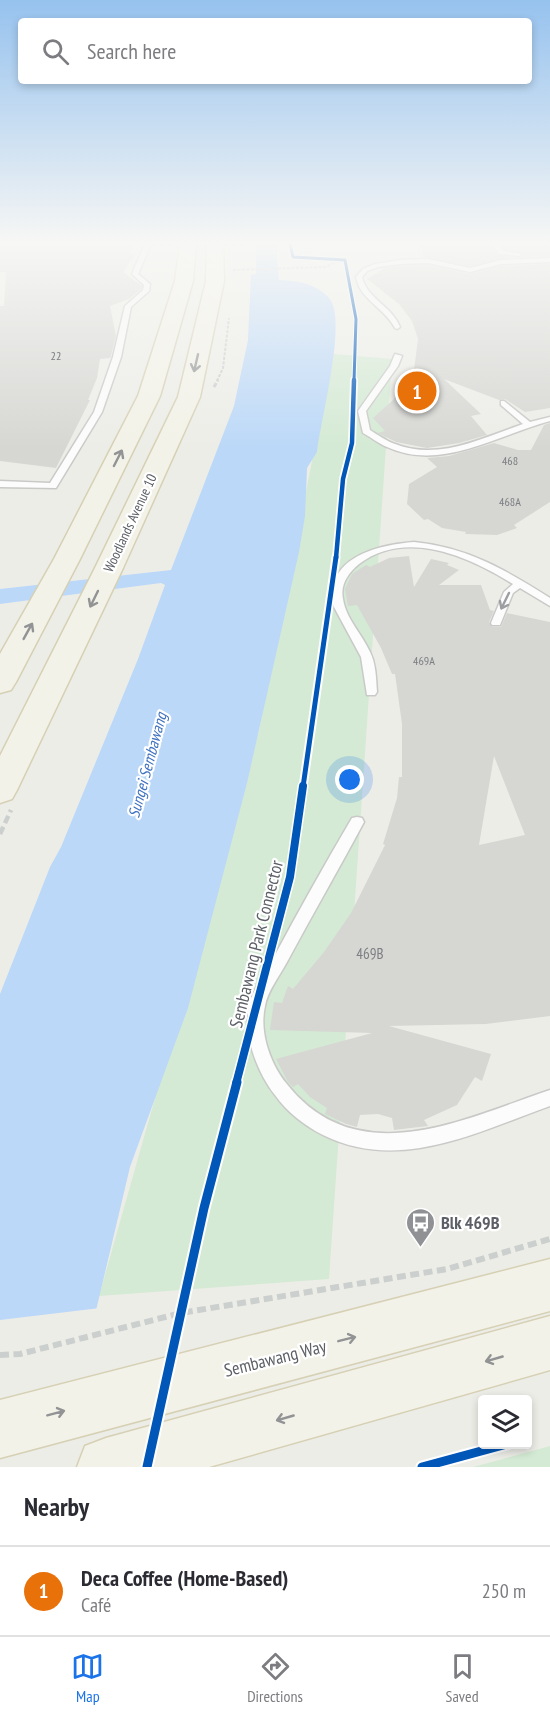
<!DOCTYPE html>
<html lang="en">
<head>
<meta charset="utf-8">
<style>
  :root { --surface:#fff; --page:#f2f2f3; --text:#2b2b33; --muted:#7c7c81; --line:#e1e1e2; --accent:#1a73e8 }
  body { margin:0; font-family:"PT Sans Narrow",sans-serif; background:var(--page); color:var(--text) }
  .controls { position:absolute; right:18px; bottom:18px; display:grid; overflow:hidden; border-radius:6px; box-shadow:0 3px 9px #0003 }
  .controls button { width:54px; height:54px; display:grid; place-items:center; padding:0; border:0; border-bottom:2px solid var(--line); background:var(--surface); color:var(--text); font:30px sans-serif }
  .you { position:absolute; left:350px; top:780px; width:21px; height:21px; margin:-15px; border:4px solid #fff; border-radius:50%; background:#1a73e8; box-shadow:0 0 0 9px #1a73e833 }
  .badge { display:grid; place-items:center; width:39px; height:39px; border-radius:50%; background:var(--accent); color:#fff; font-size:20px; font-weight:700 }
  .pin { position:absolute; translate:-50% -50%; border:3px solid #fff; box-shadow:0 2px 6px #0006 }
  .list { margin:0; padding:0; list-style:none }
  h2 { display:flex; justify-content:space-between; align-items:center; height:78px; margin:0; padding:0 24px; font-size:26px }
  h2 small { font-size:20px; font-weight:400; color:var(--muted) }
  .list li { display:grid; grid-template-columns:39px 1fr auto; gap:18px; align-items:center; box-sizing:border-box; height:90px; padding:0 24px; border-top:2px solid var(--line) }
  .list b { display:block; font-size:22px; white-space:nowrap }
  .list p { margin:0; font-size:20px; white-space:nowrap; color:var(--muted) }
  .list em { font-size:20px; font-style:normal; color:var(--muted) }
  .icon { flex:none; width:33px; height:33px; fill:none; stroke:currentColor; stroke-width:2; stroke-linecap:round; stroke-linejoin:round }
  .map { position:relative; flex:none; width:550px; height:1467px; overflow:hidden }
  .search { position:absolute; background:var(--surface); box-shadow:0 3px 9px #0003; left:18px; right:18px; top:18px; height:66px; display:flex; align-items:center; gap:15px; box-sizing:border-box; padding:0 21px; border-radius:6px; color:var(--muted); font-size:22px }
  .sheet { height:168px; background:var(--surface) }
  nav { display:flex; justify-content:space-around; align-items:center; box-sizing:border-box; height:84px; border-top:2px solid var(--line); background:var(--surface); font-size:16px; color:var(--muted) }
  nav a { display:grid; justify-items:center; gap:3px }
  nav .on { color:var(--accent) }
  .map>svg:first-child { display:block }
  .green { fill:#d4ead4 }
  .water { fill:#bbd8f8 }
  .pier { fill:#edede8 }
  .building { fill:#d6d6d3; fill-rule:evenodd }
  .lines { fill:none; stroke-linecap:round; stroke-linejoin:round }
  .lane-casing { stroke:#c9cac8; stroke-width:3 }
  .primary-casing { stroke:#d6d0b4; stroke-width:3 }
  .path-far3 { stroke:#cbcfcd; stroke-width:2; stroke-dasharray:3 1.5; stroke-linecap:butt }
  .path-far2 { stroke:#cbcfcd; stroke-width:3; stroke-dasharray:4.5 2; stroke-linecap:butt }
  .path-far1 { stroke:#cbcfcd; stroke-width:4.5; stroke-dasharray:8 4; stroke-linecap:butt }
  .path { stroke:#cbcfcd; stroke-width:6; stroke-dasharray:9 4.5; stroke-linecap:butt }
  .lane { fill:#fcfcfc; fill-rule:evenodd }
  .primary { fill:#f3f2e8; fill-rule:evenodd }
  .cycleway-far4-casing { stroke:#fff; stroke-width:5 }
  .cycleway-far3-casing { stroke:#fff; stroke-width:8 }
  .cycleway-far2-casing { stroke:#fff; stroke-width:9 }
  .cycleway-far1-casing { stroke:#fff; stroke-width:11 }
  .cycleway-casing { stroke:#fff; stroke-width:13 }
  .cycleway-far4 { stroke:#0057b8; stroke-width:3 }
  .cycleway-far3 { stroke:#0057b8; stroke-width:4.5 }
  .cycleway-far2 { stroke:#0057b8; stroke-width:5 }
  .cycleway-far1 { stroke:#0057b8; stroke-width:8 }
  .cycleway { stroke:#0057b8; stroke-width:9 }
  .oneway { stroke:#919394 }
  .oneway2 { stroke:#9c9ea2 }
  .labels { text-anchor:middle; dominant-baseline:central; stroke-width:4.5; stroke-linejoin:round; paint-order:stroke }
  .number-label { font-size:12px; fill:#7b7e82 }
  .far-street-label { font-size:14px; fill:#5c6066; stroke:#fff }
  .near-number-label { font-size:15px; fill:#7b7e82 }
  .water-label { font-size:16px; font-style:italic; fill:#4072c0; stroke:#fff }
  .near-street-label { font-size:18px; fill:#5c6066; stroke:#fff }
  .near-poi-label { font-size:18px; font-weight:bold; fill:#5c6066; stroke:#fff; text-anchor:start }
</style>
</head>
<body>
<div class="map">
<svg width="550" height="1467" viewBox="0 0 550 1467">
  <rect width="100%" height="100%" fill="#edede8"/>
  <path class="green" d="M333,354L392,359L329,1279L99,1296L259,731Z
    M550,1446V1467H473Z"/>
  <path class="water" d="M256,244H276L279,280C298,281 315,283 329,298C348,319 320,422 317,452L307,468L305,516L299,552L247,783L188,1008L130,1167L59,1467H0V994L50,867L61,847L138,659L165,585L161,583L0,604V589L171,570L234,406L248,340L251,275L256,274Z"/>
  <path class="pier" d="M100,1308L62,1467H0V1320Z"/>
  <path class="building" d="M0,244H134L130,254H135L123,272L142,286L141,289L129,299L110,306L116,336L111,356L110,358L100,359L97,378L88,400H90L56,468L0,461V306H4L6,272H0Z
    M419,244H491L497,255L510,257L470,266L424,257Z
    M501,244H550V256L522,257L524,253L504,249Z
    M550,264V408L525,412L505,399L499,400L444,379L481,414L471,416L487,435L459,443L427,448L396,442L378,433L385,431L373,418L393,400L414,370L418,339L412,321L399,304L367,279L385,268L400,266L428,265L470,274L501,266Z
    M550,423V502L514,525L517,528L497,535L465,534L466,532L442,528L428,519L424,520L407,504L409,484L437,467L427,458L449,456L494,443L518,450H531L544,425Z
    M409,556L414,587L431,559L449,563L447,565L459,570L439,585H481L490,610L494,611L489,622L492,627H501L507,613L550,622V1016L486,1024L389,1026L491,1054L482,1081L475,1077L457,1105L424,1120L428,1126L394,1130L392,1118L378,1114L360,1115L357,1127L346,1124L325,1114L327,1108L310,1097L298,1084L293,1087L288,1082L276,1059L372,1033L270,1030L274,1002L282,1003L288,986L293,989L324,952L351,913L385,845L383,844L397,798L399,777H402V724L395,674H392L381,648L357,605L348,606L345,589L352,574L366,565L370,567L389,558ZM494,756L525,835L479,845Z"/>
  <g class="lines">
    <defs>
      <path id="lane" d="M145,244H151L138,274L150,284L149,291L131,307L121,357L102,412L56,488L0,487V481L50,483L94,412L113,357L125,306L143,290L144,285L132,274Z
        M493,244H499L503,251L522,254L519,256L499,254Z
        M550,258V262L501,264L470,272L428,263L400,264L378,267L367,271L362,277C367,299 392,306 400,327L397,329L395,328C384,307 360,300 356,277L363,269L375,264L400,260L428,259L470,268L501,260Z
        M395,354L402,356L398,366L366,411L370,430C378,435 386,441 395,444C438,461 482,438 523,424L501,405V401H504L530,422L550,417V421C498,435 441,472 387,447C379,444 371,437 363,433L358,411L390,366Z
        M414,542C467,547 506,570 550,598V606L520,588L513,593L500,625H492L491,623L504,592L513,584C470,557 406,528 359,564C348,573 340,585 343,599C346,619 362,634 370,652C376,664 376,678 377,692L375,695H367L361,657L334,607C323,558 377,545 414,542Z
        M357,817L362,818L364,822C339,869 312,915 287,962C280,975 267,992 265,1006C259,1032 270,1063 286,1083C357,1174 463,1119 550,1090V1106C477,1132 399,1173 323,1135C305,1126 287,1112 275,1095C257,1072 243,1035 249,1005C252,991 267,970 274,957C299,910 325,864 352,818Z"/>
      <path id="primary" d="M180,244H196L193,281L160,396L80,559L16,682L11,690L0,693V654L54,559L138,396L175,281Z
        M207,244H223L224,281L200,397L123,568L17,790L12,799L0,803V756L95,568L178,397L206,281Z
        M550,1259V1311L0,1458V1400Z
        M550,1316V1370L209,1467H77L85,1446L106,1438Z"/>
    </defs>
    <use href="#lane" class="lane-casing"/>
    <use href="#primary" class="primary-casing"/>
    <path class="path-far3" d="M233,270L326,267L341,259
      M217,381L223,368L229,318"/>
    <path class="path-far2" d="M214,387L218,380"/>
    <path class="path-far1" d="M0,834L11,810"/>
    <path class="path" d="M0,1355L20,1354L181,1313L447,1269L550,1239"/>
    <use href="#lane" class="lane"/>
    <use href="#primary" class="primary"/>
    <defs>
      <path id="cycleway-far4" d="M290,244L293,257L345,260L356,319L354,381"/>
      <path id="cycleway-far3" d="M336,558L343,479L352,443L354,380"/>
      <path id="cycleway-far2" d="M303,787L336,557"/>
      <path id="cycleway-far1" d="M236,1084L290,877L303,786"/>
      <path id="cycleway" d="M147,1467L204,1208L237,1082
        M422,1467L507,1444"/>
    </defs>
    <use href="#cycleway-far4" class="cycleway-far4-casing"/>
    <use href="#cycleway-far3" class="cycleway-far3-casing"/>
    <use href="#cycleway-far2" class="cycleway-far2-casing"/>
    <use href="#cycleway-far1" class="cycleway-far1-casing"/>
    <use href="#cycleway" class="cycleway-casing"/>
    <use href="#cycleway-far4" class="cycleway-far4"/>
    <use href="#cycleway-far3" class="cycleway-far3"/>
    <use href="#cycleway-far2" class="cycleway-far2"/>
    <use href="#cycleway-far1" class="cycleway-far1"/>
    <use href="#cycleway" class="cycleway"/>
  </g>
  <defs><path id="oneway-shaft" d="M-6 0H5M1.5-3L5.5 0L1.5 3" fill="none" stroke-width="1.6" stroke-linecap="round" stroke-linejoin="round" transform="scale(1.5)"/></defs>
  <g class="oneway">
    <use href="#oneway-shaft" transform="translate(196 363) rotate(103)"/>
    <use href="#oneway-shaft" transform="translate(118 458) rotate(-63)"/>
    <use href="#oneway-shaft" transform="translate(94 599) rotate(116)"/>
    <use href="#oneway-shaft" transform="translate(28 631) rotate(-61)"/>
    <use href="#oneway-shaft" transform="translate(347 1339) rotate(-14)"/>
    <use href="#oneway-shaft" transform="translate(494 1359) rotate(164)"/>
    <use href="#oneway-shaft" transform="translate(56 1413) rotate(-15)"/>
    <use href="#oneway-shaft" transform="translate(285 1418) rotate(164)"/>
  </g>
  <use class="oneway2" href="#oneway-shaft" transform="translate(505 601) rotate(116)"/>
  <linearGradient id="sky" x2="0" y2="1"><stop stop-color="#96c2ee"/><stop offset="0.54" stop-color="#f7f7f5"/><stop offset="1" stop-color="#f7f7f5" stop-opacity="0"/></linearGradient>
  <rect width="550" height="449" fill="url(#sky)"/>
  <defs>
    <symbol id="bus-pin" viewBox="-11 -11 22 30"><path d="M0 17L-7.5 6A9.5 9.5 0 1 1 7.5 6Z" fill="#8f9194" stroke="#fff"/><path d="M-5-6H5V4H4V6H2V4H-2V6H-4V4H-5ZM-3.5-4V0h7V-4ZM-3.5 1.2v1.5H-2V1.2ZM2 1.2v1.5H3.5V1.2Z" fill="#fff"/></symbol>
  </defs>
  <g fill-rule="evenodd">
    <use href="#bus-pin" x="404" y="1206" width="33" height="45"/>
  </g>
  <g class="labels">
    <g class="number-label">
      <text x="56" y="355">22</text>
      <text x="510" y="460">468</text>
      <text x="510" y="501">468A</text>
      <text x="424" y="660">469A</text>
    </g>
    <g class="far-street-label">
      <text transform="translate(130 523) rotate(-65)">Woodlands Avenue 10</text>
    </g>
    <g class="near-number-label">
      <text x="370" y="953">469B</text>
    </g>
    <g class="water-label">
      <text transform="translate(147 765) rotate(-75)">Sungei Sembawang</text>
    </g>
    <g class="near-street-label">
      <text transform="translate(256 944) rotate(-76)">Sembawang Park Connector</text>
      <text transform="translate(275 1358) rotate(-14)">Sembawang Way</text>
    </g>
    <g class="near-poi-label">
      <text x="441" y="1222">Blk 469B</text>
    </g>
  </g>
</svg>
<div class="controls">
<button><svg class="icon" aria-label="layers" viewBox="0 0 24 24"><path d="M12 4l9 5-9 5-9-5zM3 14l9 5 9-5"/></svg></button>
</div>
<div class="you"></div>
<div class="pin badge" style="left:417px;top:391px;background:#e8710a">1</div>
<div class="search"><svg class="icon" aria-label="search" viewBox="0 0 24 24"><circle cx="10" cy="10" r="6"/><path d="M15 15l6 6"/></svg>Search here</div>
</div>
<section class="sheet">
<h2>Nearby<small></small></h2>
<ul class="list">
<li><span class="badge" style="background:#e8710a">1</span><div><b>Deca Coffee (Home-Based)</b><p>Café</p></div><em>250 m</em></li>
</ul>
</section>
<nav>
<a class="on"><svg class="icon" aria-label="map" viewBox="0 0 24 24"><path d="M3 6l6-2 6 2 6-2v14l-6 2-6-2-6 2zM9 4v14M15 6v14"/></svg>Map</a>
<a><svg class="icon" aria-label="directions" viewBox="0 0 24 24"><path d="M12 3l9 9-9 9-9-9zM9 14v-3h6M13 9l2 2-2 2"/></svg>Directions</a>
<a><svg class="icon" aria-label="saved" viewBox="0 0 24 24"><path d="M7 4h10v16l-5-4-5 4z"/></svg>Saved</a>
</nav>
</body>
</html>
